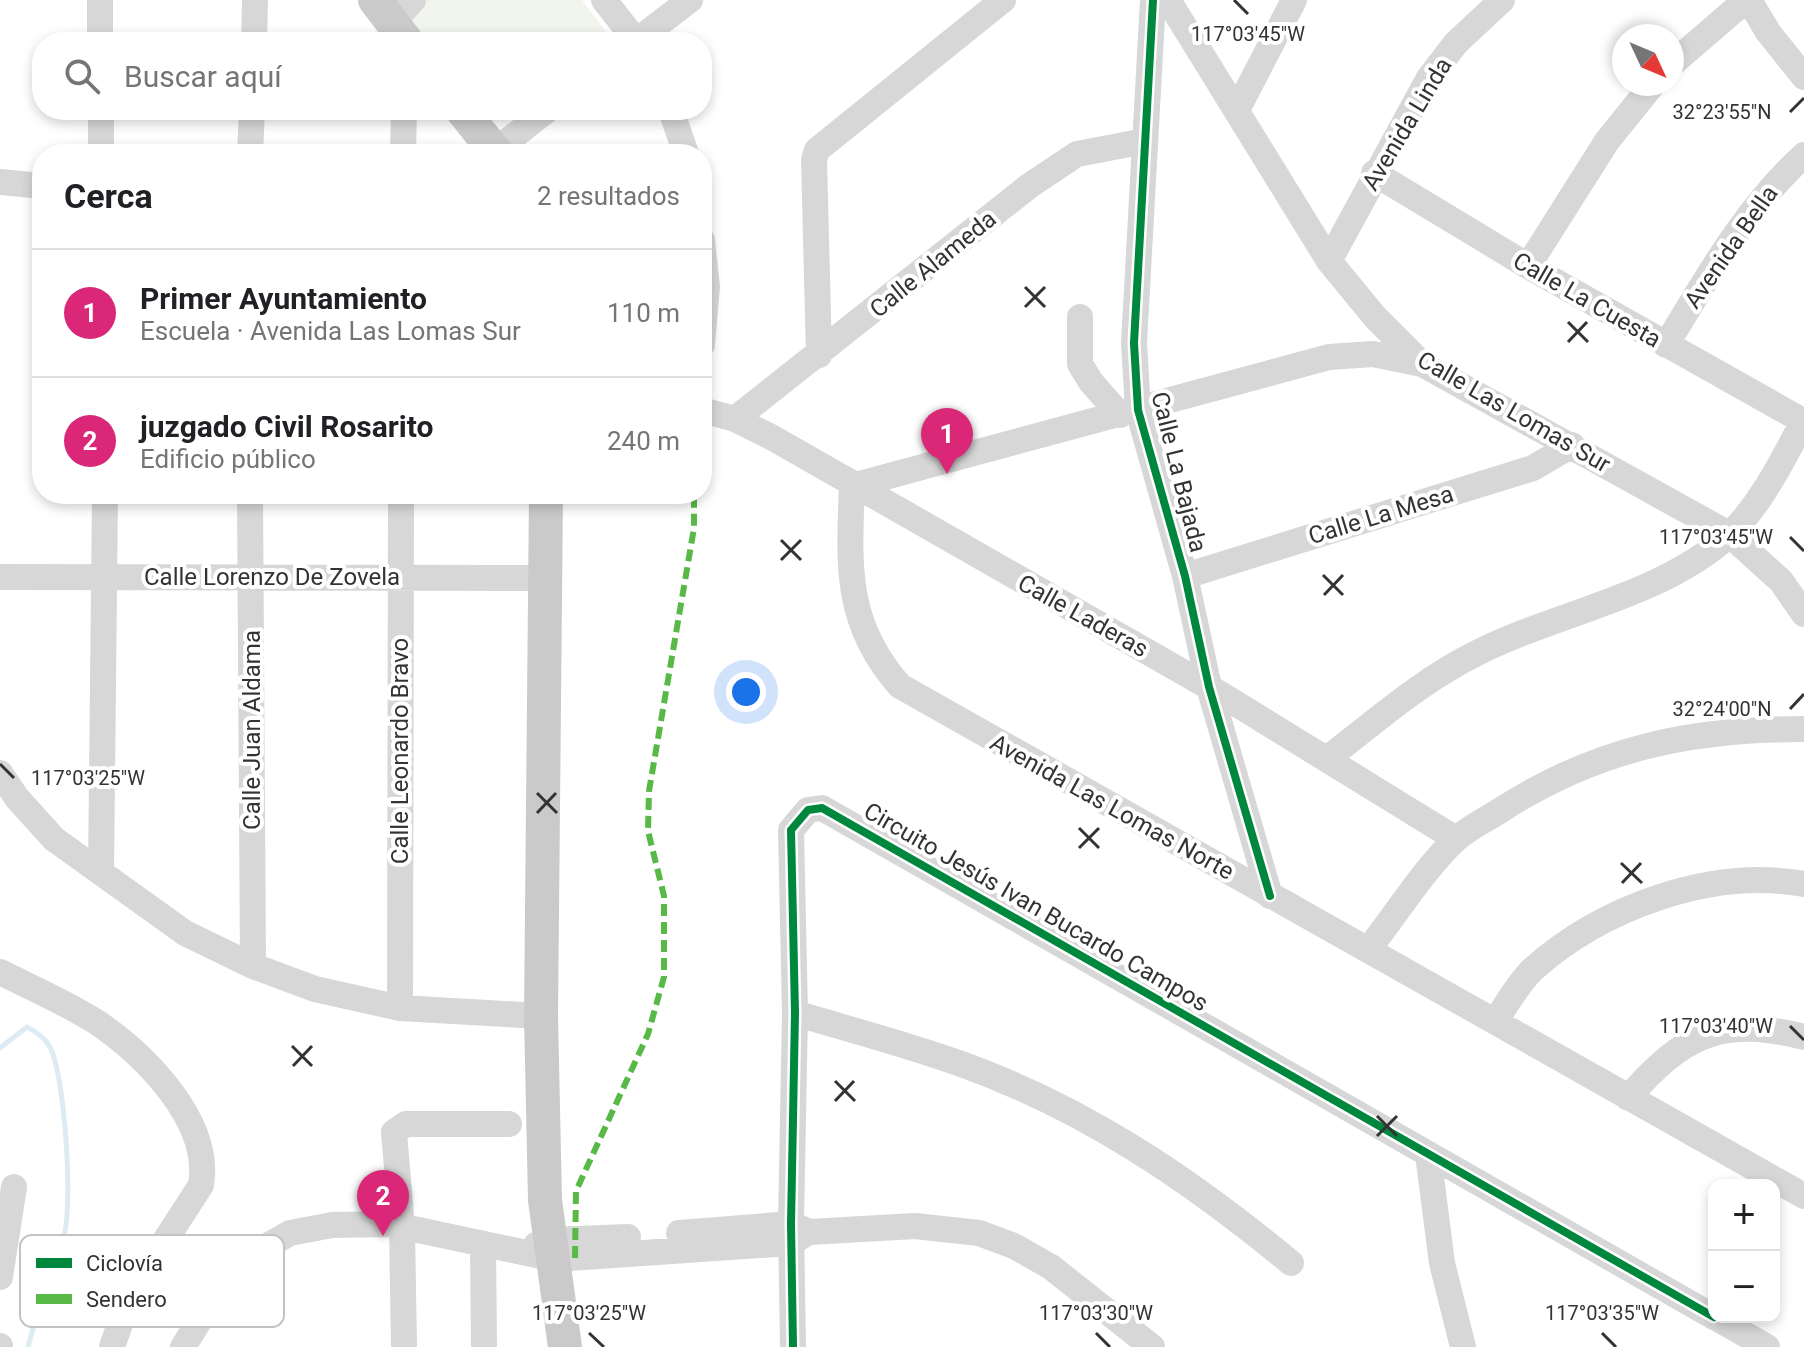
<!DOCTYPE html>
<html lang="es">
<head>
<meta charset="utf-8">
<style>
  :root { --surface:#fff; --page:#f6f6f6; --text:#202124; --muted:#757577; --line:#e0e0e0; --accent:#db2777 }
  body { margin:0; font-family:Roboto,sans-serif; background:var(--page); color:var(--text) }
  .controls { position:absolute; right:24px; bottom:24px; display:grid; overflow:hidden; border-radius:16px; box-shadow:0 4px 12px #0003 }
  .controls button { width:72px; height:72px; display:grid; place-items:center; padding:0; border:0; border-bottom:2px solid var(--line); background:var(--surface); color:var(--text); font:40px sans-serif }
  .compass { position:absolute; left:1612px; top:24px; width:72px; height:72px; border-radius:50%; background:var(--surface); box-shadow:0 4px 12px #0003; rotate:134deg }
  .you { position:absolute; left:746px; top:692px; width:28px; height:28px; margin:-20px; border:6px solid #fff; border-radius:50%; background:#1a73e8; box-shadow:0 0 0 12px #1a73e833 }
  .badge { display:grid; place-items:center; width:52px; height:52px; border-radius:50%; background:var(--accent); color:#fff; font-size:26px; font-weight:700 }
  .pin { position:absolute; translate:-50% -66px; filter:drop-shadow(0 2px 4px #0008) }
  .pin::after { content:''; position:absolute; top:42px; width:28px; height:24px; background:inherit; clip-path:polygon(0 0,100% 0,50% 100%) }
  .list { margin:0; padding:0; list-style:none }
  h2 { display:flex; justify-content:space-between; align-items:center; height:104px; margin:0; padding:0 32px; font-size:34px }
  h2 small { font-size:26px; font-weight:400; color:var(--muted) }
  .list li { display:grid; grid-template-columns:52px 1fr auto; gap:24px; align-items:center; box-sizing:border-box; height:128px; padding:0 32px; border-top:2px solid var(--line) }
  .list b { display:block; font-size:30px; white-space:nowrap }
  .list p { margin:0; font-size:26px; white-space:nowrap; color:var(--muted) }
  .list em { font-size:26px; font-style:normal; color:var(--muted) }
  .icon { flex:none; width:44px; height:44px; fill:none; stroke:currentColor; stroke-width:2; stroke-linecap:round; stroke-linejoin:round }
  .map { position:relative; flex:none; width:1804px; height:1347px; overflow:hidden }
  .search { position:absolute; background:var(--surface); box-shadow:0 4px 12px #0003; left:32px; top:32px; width:680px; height:88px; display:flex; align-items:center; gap:20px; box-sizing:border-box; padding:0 28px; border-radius:32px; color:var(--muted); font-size:30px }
  .panel { position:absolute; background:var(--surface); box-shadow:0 4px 12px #0003; left:32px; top:144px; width:680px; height:360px; border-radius:32px }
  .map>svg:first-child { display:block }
  .green { fill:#f1f5ed }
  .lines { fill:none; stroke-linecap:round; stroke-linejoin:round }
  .stream { stroke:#ddebf3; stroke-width:5 }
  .minor { stroke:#d7d7d7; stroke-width:26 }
  .major { stroke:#cacaca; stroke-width:34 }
  .quiet { stroke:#58b947; stroke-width:6; stroke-dasharray:12 6; stroke-linecap:butt }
  .cycleway-casing { stroke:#fff; stroke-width:13 }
  .cycleway { stroke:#00873e; stroke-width:8 }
  .ticks { fill:none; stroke:#333; stroke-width:3 }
  .labels { text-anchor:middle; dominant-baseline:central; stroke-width:8; stroke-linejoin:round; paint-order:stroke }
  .street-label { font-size:24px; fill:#333; stroke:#fff }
  .key { fill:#fff; stroke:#c2c2c2; stroke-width:2 }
  .key-label { font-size:22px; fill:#333 }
  .ticks-label { font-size:20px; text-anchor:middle; fill:#333; stroke:#fff; stroke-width:8; stroke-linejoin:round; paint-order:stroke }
</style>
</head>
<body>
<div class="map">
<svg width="1804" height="1347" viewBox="0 0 1804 1347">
  <rect width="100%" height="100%" fill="#fff"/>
  <path class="green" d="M388,0H582L613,41L421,42Z"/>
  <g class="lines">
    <path class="stream" d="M0,1048L27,1027C35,1031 45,1038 50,1047C65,1076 73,1204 64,1236C54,1274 37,1308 28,1347"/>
    <path class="minor" d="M100,0V42
      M604,0L637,42
      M1153,0L1134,343L1138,410L1185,576L1209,687L1270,896
      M1168,0L1329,261L1375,317L1422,364L1729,534L1781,581L1804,614
      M1749,0L1768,32L1804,77
      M392,23L413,0
      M254,42L255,0
      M635,42L690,0
      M1672,64L1746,0
      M1238,108L1294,0
      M101,110V154
      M671,110L686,154
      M495,151L547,110
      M250,154L252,110
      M403,154L404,110
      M1374,173L1528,266L1803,421
      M0,182L42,186
      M702,240L707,287L702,345
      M1329,261L1429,78L1456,43L1502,0
      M1528,266L1607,141L1653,84
      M1080,317V364L1091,382L1120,415
      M1666,345C1707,278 1745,209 1804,155
      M819,355L814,160L817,150L1003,0
      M702,410L735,419L773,438L1209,687L1456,839
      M735,419L1029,186L1077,154L1145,141
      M852,486C849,564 844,623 900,686L1804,1196
      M852,486L1329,357L1373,354L1422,364
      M250,494L253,966
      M1185,576L1533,468L1572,445
      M0,577L544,578
      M1328,758C1376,721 1422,680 1477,653C1558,612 1660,597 1728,536C1761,505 1783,459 1804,420
      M0,773L17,798L54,839L185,933L253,966L315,989L400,1008L541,1016
      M101,873L105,494
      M1368,950C1394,917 1425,868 1455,840C1468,828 1487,819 1501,810C1597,748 1692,729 1804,729
      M0,972C32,988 67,1003 98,1023C146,1056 212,1122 201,1185L130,1295L112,1347
      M400,1008L401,494
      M795,1013C851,1030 909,1045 964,1065C1086,1109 1192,1181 1291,1263
      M1496,1020C1507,1004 1518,984 1532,970C1601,908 1711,867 1804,884
      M1628,1098C1682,1035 1721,1016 1804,1037
      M1428,1154L1442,1263L1463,1347
      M679,1233L791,1224L809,1232L915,1226L979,1233L1014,1246L1051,1267L1152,1347
      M483,1245L484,1347
      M536,1245L552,1240L628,1237
      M0,1277L14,1187
      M1715,1317L1767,1347
      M0,1346V1347
      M183,1347L227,1276L255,1253L290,1233L332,1225L390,1224L555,1259L791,1243L809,1232
      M404,1347L402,1227L394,1132L406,1124H509
      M793,1347L791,1224L795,1013L791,830L808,810L822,808L1714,1317"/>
    <path class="major" d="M375,0L407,42
      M462,110L497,154
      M546,494L541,1016L545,1200L565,1347"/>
    <path class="quiet" d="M575,1258L576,1191L648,1034L664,977V896L648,831L649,791L694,528V494"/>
    <defs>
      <path id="cycleway" d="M1153,0L1134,343L1138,410L1185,576L1209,687L1270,896
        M793,1347L791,1224L795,1013L791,830L808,810L822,808L1714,1317"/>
    </defs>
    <use href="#cycleway" class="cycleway-casing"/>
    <use href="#cycleway" class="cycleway"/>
  </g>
  <path class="ticks" d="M1234,0L1248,14M1790,112L1804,98M1025,287L1045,307M1025,307L1045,287M1568,322L1588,342M1568,342L1587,322M1790,537L1804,551M781,540L801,560M781,560L801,540M1323,575L1343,595M1324,595L1343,575M1790,709L1804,694M0,764L14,778M537,793L557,813M537,813L556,793M1079,828L1099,848M1079,848L1099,828M1621,863L1642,883M1622,883L1641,863M1790,1026L1804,1040M292,1046L312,1066M293,1066L312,1046M835,1081L855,1101M835,1101L854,1081M1377,1116L1397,1136M1377,1136L1397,1116M589,1333L604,1347M1096,1333L1110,1347M1602,1333L1616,1347"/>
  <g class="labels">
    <g class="street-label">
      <text transform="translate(1407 124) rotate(-59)">Avenida Linda</text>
      <text transform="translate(1731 247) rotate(-55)">Avenida Bella</text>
      <text transform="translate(933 264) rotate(-39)">Calle Alameda</text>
      <text transform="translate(1587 300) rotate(30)">Calle La Cuesta</text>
      <text transform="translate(1514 412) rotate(30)">Calle Las Lomas Sur</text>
      <text transform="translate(1179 472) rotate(76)">Calle La Bajada</text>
      <text transform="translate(1381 515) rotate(-17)">Calle La Mesa</text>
      <text x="272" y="577">Calle Lorenzo De Zovela</text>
      <text transform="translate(1083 616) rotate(29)">Calle Laderas</text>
      <text transform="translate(252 730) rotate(-90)">Calle Juan Aldama</text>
      <text transform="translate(400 751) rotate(-90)">Calle Leonardo Bravo</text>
      <text transform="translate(1112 807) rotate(29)">Avenida Las Lomas Norte</text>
      <text transform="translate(1036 907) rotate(30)">Circuito Jesús Ivan Bucardo Campos</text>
    </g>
  </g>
  <rect x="20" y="1235" width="264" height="92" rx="12" class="key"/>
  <rect x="36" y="1258" width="36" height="10" fill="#00873e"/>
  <rect x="36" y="1294" width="36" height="10" fill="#58b947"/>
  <g class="key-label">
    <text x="86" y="1271">Ciclovía</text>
    <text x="86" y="1307">Sendero</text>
  </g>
  <g class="ticks-label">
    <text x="1248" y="41">117°03'45"W</text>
    <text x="1722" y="119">32°23'55"N</text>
    <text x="1716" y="544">117°03'45"W</text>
    <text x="1722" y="716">32°24'00"N</text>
    <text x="88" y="785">117°03'25"W</text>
    <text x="1716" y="1033">117°03'40"W</text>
    <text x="589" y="1320">117°03'25"W</text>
    <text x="1096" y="1320">117°03'30"W</text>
    <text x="1602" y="1320">117°03'35"W</text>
  </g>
</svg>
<div class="controls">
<button>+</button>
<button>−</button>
</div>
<svg class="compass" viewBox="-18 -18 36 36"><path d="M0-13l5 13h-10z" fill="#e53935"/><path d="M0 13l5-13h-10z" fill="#757577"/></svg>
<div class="you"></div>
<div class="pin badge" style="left:947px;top:474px">1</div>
<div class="pin badge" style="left:383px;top:1236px">2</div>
<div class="search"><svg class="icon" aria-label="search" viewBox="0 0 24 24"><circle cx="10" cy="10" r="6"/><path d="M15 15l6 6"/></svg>Buscar aquí</div>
<section class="panel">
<h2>Cerca<small>2 resultados</small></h2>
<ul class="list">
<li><span class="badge">1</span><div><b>Primer Ayuntamiento</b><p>Escuela · Avenida Las Lomas Sur</p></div><em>110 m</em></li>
<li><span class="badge">2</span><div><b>juzgado Civil Rosarito</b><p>Edificio público</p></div><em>240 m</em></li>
</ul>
</section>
</div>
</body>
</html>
